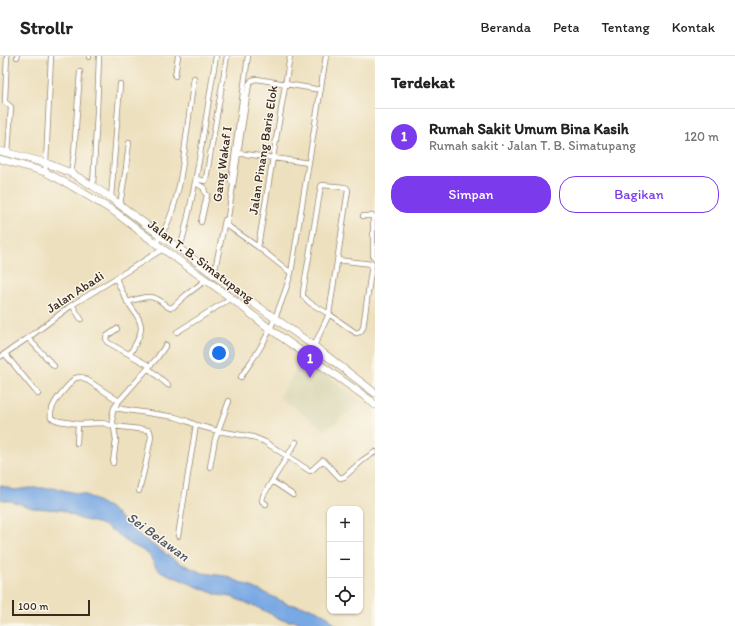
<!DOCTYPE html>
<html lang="id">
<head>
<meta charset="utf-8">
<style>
  :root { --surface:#fff; --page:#f6f6f6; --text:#222; --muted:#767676; --line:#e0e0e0; --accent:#7c3aed }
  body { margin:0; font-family:Itim,sans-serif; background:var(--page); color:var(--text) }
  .controls { position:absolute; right:12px; bottom:12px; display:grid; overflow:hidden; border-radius:8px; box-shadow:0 1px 3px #0004 }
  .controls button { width:36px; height:36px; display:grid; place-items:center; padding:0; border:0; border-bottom:1px solid var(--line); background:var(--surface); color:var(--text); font:20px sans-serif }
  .scale { position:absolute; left:12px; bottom:10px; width:78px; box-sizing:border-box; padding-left:4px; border:2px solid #3b2a1e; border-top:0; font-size:11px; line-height:14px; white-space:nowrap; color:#3b2a1e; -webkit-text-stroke:3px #fbf7ec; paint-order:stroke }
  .you { position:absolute; left:219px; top:297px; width:14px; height:14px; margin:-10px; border:3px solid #fff; border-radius:50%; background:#1a73e8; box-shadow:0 0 0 6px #1a73e833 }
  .badge { display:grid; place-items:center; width:26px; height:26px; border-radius:50%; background:var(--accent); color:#fff; font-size:13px; font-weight:700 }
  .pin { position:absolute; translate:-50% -33px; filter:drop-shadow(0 1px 2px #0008) }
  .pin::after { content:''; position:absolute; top:21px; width:14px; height:12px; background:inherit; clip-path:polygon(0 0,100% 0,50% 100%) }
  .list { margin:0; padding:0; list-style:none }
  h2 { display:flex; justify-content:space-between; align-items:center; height:52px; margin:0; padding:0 16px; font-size:17px }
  h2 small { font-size:13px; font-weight:400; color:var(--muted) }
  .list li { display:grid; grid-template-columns:26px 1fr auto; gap:12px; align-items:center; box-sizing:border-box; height:56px; padding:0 16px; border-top:1px solid var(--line) }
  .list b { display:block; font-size:15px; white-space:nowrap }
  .list p { margin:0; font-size:13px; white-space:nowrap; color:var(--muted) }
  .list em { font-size:13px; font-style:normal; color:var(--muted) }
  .actions { display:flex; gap:8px; padding:12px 16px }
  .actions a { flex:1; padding:9px 0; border:1px solid var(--accent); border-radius:16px; text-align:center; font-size:14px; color:var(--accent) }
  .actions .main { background:var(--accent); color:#fff }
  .icon { flex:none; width:22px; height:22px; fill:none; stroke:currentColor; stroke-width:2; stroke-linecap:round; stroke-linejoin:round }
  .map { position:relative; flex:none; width:375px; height:570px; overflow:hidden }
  header { display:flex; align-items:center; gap:24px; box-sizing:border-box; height:56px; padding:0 20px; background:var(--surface); border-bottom:1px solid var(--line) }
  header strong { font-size:19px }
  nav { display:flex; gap:22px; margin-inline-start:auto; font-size:14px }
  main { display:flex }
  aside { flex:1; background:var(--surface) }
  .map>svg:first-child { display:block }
  .built { fill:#dcd9b8 }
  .water { fill:#79a9e4; stroke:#5a6a81 }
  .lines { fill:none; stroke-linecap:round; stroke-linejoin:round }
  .street-casing { stroke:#94856e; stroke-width:6 }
  .primary-casing { stroke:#94856e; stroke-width:8 }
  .street { stroke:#fff; stroke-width:4.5 }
  .primary { stroke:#fff; stroke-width:7 }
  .labels { text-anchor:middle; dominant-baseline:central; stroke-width:3; stroke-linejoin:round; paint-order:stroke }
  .street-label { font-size:13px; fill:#3b2a1e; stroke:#fbf7ec }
  .water-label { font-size:14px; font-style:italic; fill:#515663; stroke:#fbf7ec }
</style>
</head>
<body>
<header>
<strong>Strollr</strong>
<nav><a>Beranda</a><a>Peta</a><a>Tentang</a><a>Kontak</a></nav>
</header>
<main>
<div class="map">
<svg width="375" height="570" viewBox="0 0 375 570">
  <rect width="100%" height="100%" fill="#fbf7ec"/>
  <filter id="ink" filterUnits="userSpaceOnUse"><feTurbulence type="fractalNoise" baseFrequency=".025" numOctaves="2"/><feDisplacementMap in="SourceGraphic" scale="8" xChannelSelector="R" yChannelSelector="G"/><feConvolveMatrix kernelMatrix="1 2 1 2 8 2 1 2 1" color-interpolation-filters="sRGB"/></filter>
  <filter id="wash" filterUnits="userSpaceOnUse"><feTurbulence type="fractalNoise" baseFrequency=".012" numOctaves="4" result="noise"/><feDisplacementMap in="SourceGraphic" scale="16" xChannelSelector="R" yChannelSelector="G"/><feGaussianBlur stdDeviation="0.9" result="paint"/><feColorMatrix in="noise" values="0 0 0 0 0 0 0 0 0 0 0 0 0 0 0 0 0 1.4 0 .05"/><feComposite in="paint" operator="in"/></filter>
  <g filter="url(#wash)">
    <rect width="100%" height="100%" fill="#ede0be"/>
    <path class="built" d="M303,303L362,347L325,374L279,341Z"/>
    <path class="water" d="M0,429L14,434L30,432H53L86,439L110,452L144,483L172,502L182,508L203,517L225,520L235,524L263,536L288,548L311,552L316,554L326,559L337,570H308L296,565H288L282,564L261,553L248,548L232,541L218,539L205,534L160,515L156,511L149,499L144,495L128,487L115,476L103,469L97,467L80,463L62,454L33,452L10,445L0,443Z"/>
  </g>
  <g filter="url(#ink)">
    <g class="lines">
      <defs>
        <path id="street" d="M7,0L5,43V46L11,51L8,97
          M17,1V0
          M89,1V0
          M175,20L178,0
          M238,97L309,107
          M45,116L46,107L51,0
          M71,117L74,97L80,16
          M196,123L205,125L206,123L227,0
          M231,125L248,0
          M196,127L204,132L205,137L207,139L201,166
          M93,130L97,56L99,0
          M111,142L120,28
          M120,149L126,112L129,87
          M363,160H373
          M375,161L373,160V200L375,202
          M156,187C177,159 182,117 186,82C189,62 191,42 194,22
          M258,191L290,0
          M180,193C197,130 205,65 216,0
          M291,217L258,191L228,170L227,167L249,28L252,24L257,23L321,34
          M214,219L225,164
          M116,222C119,230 123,237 127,245C132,253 141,262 141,272C141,281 134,290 130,298
          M127,246C136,244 148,238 157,243C162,245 165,250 170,252L173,251L186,239L206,224
          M72,249L81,263
          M117,273L107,280L106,282L107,286L150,310
          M177,276L231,242
          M28,282L54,310
          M314,290L329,258L348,134L347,132L344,131L322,129L321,130L303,236V240L310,247L329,258L356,277L360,276L363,272L372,208L337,204
          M5,298L38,338
          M0,301L28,282L72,249L163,193
          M148,312L168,329
          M241,321C247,311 254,302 260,292C274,269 283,243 291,217L326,0
          M119,345L84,322L81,321L75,322C67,331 48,349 51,362L59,365L78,368L103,367L113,370L148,374L150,375L151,381L146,406L139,435
          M114,352L175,361L187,365L196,369L218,375L253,381L265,386L310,415L312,414L323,404L340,422L344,421L363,404L375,396
          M77,387L78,368
          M113,407L116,384L112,360L114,352L119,345L157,302L166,289
          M210,411L215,383L229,345
          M272,425L293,439
          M266,448L262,445L263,440L296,386
          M178,480L196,369"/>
        <path id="primary" d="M0,95L46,107L71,117L93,130L111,142L161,180L180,193L214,219L314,290L375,337
          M0,103L45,116L70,129L115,156L163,193L231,242L270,273L370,344L375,349"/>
      </defs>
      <use href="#street" class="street-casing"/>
      <use href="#primary" class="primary-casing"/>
      <use href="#street" class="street"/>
      <use href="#primary" class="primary"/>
    </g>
  </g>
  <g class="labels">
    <g class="street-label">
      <text transform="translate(263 94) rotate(-81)">Jalan Pinang Baris Elok</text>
      <text transform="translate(222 108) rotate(-82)">Gang Wakaf I</text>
      <text transform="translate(201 205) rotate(37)">Jalan T. B. Simatupang</text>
      <text transform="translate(75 236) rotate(-33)">Jalan Abadi</text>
    </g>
    <g class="water-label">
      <text transform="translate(158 481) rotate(36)">Sei Belawan</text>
    </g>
  </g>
</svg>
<div class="controls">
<button>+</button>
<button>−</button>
<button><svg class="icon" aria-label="locate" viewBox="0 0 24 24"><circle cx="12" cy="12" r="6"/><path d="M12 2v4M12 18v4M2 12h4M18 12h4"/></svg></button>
</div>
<div class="scale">100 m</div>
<div class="you"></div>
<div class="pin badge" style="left:310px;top:322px">1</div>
</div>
<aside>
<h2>Terdekat<small></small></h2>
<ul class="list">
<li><span class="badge">1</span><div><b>Rumah Sakit Umum Bina Kasih</b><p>Rumah sakit · Jalan T. B. Simatupang</p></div><em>120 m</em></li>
</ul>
<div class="actions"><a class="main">Simpan</a><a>Bagikan</a></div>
</aside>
</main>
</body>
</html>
